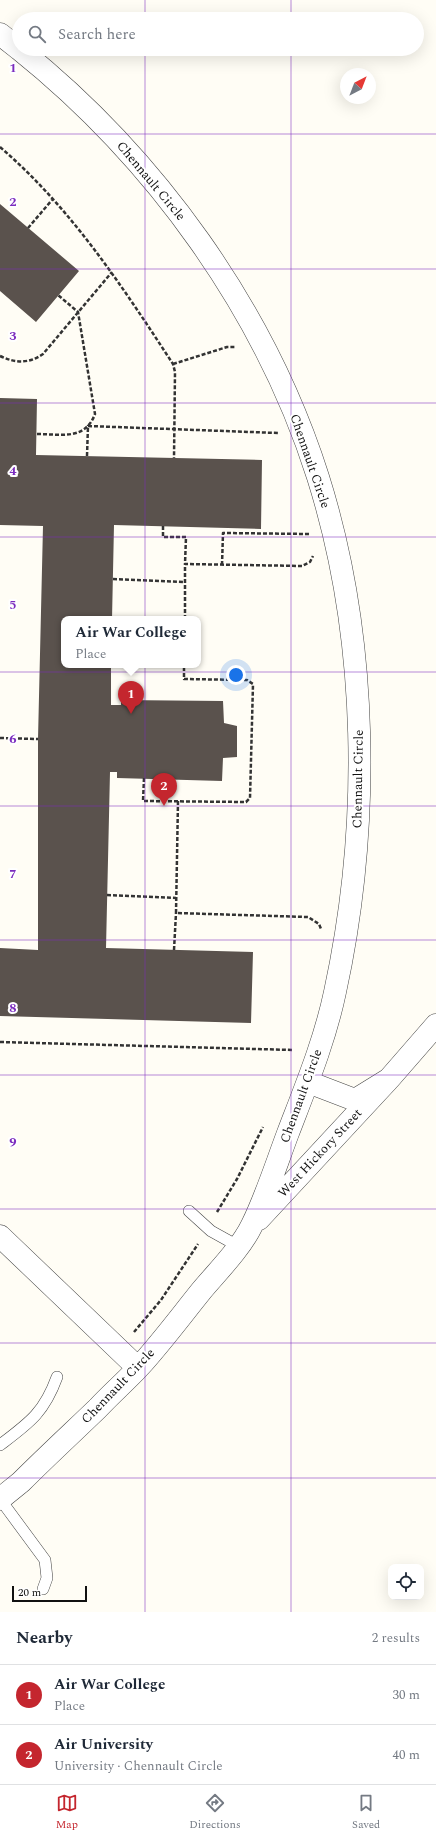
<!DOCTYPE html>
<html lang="en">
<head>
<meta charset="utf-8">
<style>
  :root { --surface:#fff; --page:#f6f6f7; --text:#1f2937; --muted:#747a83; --line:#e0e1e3; --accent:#c4262e }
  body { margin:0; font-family:Spectral,serif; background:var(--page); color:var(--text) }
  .controls { position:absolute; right:12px; bottom:12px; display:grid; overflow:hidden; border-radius:8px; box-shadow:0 4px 16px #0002 }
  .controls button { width:36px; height:36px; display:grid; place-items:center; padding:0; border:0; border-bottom:1px solid var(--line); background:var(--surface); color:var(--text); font:20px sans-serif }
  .compass { position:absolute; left:340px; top:68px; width:36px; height:36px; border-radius:50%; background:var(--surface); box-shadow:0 4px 16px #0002; rotate:42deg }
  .scale { position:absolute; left:12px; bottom:10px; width:75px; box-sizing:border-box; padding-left:4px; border:2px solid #111; border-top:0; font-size:11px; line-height:14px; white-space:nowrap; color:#111; -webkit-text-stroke:3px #fff; paint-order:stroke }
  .you { position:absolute; left:236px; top:675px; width:14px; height:14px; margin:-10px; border:3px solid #fff; border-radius:50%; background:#1a73e8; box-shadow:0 0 0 6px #1a73e833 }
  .badge { display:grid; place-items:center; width:26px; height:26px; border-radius:50%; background:var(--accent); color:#fff; font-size:13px; font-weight:700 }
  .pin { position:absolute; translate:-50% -33px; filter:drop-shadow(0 1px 2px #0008) }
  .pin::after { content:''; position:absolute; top:21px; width:14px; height:12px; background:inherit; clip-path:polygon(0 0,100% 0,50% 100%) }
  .popup { position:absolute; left:61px; top:616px; width:140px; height:52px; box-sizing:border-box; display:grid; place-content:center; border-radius:8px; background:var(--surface); filter:drop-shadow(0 1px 3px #0005); font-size:13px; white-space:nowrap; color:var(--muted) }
  .popup b { font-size:15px; color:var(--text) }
  .popup::after { content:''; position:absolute; left:50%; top:100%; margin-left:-8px; border:8px solid transparent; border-top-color:var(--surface) }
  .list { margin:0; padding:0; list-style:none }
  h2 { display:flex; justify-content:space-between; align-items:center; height:52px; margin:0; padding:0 16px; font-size:17px }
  h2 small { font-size:13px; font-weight:400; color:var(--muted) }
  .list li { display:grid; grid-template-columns:26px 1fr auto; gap:12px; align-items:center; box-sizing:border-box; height:60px; padding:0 16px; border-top:1px solid var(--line) }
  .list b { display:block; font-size:15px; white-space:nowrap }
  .list p { margin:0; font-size:13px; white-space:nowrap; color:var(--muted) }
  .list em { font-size:13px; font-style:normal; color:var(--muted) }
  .icon { flex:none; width:22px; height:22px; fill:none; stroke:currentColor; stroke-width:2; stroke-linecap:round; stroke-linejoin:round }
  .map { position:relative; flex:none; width:436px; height:1612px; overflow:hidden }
  .search { position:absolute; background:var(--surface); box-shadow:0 4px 16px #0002; left:12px; right:12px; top:12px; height:44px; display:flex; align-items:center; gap:10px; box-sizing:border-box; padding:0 14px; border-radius:22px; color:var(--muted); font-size:15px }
  .sheet { height:172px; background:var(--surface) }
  nav { display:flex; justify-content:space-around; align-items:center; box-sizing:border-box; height:56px; border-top:1px solid var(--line); background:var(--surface); font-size:11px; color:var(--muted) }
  nav a { display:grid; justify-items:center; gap:2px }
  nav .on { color:var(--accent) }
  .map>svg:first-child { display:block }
  .building { fill:#5a524d }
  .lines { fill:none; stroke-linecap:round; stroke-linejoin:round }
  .lane-casing { stroke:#444; stroke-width:12 }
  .street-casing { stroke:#444; stroke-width:23 }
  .path { stroke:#333; stroke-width:2.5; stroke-dasharray:4 2; stroke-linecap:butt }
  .lane { stroke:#fff; stroke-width:11 }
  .street { stroke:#fff; stroke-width:22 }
  .grid { fill:none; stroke:#7b2cbf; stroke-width:1; stroke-opacity:0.55 }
  .labels { text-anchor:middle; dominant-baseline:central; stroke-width:4; stroke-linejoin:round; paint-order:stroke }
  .street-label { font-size:13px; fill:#111; stroke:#fff }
  .grid-label { font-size:13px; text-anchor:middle; font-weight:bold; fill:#7b2cbf; stroke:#fff; stroke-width:4; stroke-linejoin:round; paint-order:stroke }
</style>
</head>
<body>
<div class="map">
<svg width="436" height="1612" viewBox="0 0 436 1612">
  <rect width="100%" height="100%" fill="#fffdf5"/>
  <path class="building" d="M0,204L79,271L36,322L0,291Z
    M0,398L37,399L36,455L262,460L261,529L114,525L112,619H64V665H111V705H121V700L223,701L224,723L237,726V757L223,758L222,781L117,778V772H110L106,948L253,952L251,1023L0,1016V948L38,950V739L43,526L0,525Z"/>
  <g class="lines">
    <defs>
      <path id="lane" d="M189,1211L211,1231L238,1246
        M0,1445C29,1423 44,1413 57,1377
        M0,1499L45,1560L47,1578L43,1589"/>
      <path id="street" d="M0,34L19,49
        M308,1082L355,1100L389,1079L436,1025
        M259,1219L389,1079
        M0,1236L138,1368
        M0,1499L21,1482C46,1457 72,1433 98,1408C111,1394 126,1381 139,1367C161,1343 181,1316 202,1290C218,1271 241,1248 252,1225C266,1197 277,1162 288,1133C306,1086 325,1040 335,992C371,826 369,639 318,477C265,310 155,158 19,49"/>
    </defs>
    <use href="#lane" class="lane-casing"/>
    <use href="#street" class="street-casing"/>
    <path class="path" d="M0,147C71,208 122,286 173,364L175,372L174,458
      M28,228L52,200
      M0,356C15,363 29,364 43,354L112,272
      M173,364L227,347H236
      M37,434C60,434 85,441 95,414L78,312L58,295
      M87,456L88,426L278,433
      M163,526V537H186L185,564
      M222,565L223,533L309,534
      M113,579L185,582
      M185,619V564L302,566L310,562L313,556
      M0,738L38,739
      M144,778L143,801L246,802L250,798L253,684L247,680L184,679V665
      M178,801L176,913L308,917L319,924L321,929
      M107,895L176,898
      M174,950L176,913
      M0,1042L293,1050
      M217,1212L237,1179L263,1127
      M134,1332L161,1300L198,1244"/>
    <use href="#lane" class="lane"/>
    <use href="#street" class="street"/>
  </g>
  <path class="grid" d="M145,0V19M291,0V19M145,49V1612M291,49V1612M0,134H436M0,269H436M0,403H436M0,537H436M0,672H436M0,806H436M0,940H436M0,1075H436M0,1209H436M0,1343H436M0,1478H436"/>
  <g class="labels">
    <g class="street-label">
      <text transform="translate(151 181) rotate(50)">Chennault Circle</text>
      <text transform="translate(310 461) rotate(71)">Chennault Circle</text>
      <text transform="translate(358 779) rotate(-89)">Chennault Circle</text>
      <text transform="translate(301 1096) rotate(-70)">Chennault Circle</text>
      <text transform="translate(320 1153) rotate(-47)">West Hickory Street</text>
      <text transform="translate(118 1386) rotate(-46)">Chennault Circle</text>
    </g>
  </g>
  <g class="grid-label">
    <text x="13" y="72">1</text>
    <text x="13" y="206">2</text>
    <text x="13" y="340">3</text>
    <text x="13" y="475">4</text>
    <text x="13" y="609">5</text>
    <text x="13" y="743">6</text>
    <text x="13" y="878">7</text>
    <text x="13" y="1012">8</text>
    <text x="13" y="1146">9</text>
  </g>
</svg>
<div class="controls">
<button><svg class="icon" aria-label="locate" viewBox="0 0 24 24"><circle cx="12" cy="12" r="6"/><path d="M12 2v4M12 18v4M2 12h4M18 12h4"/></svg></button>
</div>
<svg class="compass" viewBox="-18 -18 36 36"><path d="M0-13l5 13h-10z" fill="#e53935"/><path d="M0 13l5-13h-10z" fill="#747a83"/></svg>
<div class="scale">20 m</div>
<div class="you"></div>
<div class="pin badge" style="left:131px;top:714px">1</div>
<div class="popup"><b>Air War College</b>Place</div>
<div class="pin badge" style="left:164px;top:806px">2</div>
<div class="search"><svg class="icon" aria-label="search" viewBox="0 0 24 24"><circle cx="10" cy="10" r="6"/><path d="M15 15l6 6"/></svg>Search here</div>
</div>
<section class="sheet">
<h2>Nearby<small>2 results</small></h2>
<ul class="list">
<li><span class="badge">1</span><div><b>Air War College</b><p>Place</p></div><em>30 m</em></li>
<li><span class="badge">2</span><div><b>Air University</b><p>University · Chennault Circle</p></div><em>40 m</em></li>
</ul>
</section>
<nav>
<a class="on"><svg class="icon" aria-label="map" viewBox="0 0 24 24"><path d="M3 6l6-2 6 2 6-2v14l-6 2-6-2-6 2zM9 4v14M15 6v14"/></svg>Map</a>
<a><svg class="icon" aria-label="directions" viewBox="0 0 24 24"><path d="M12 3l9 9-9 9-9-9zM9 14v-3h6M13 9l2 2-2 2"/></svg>Directions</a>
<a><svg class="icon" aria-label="saved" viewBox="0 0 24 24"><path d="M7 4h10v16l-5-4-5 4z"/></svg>Saved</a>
</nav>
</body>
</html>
